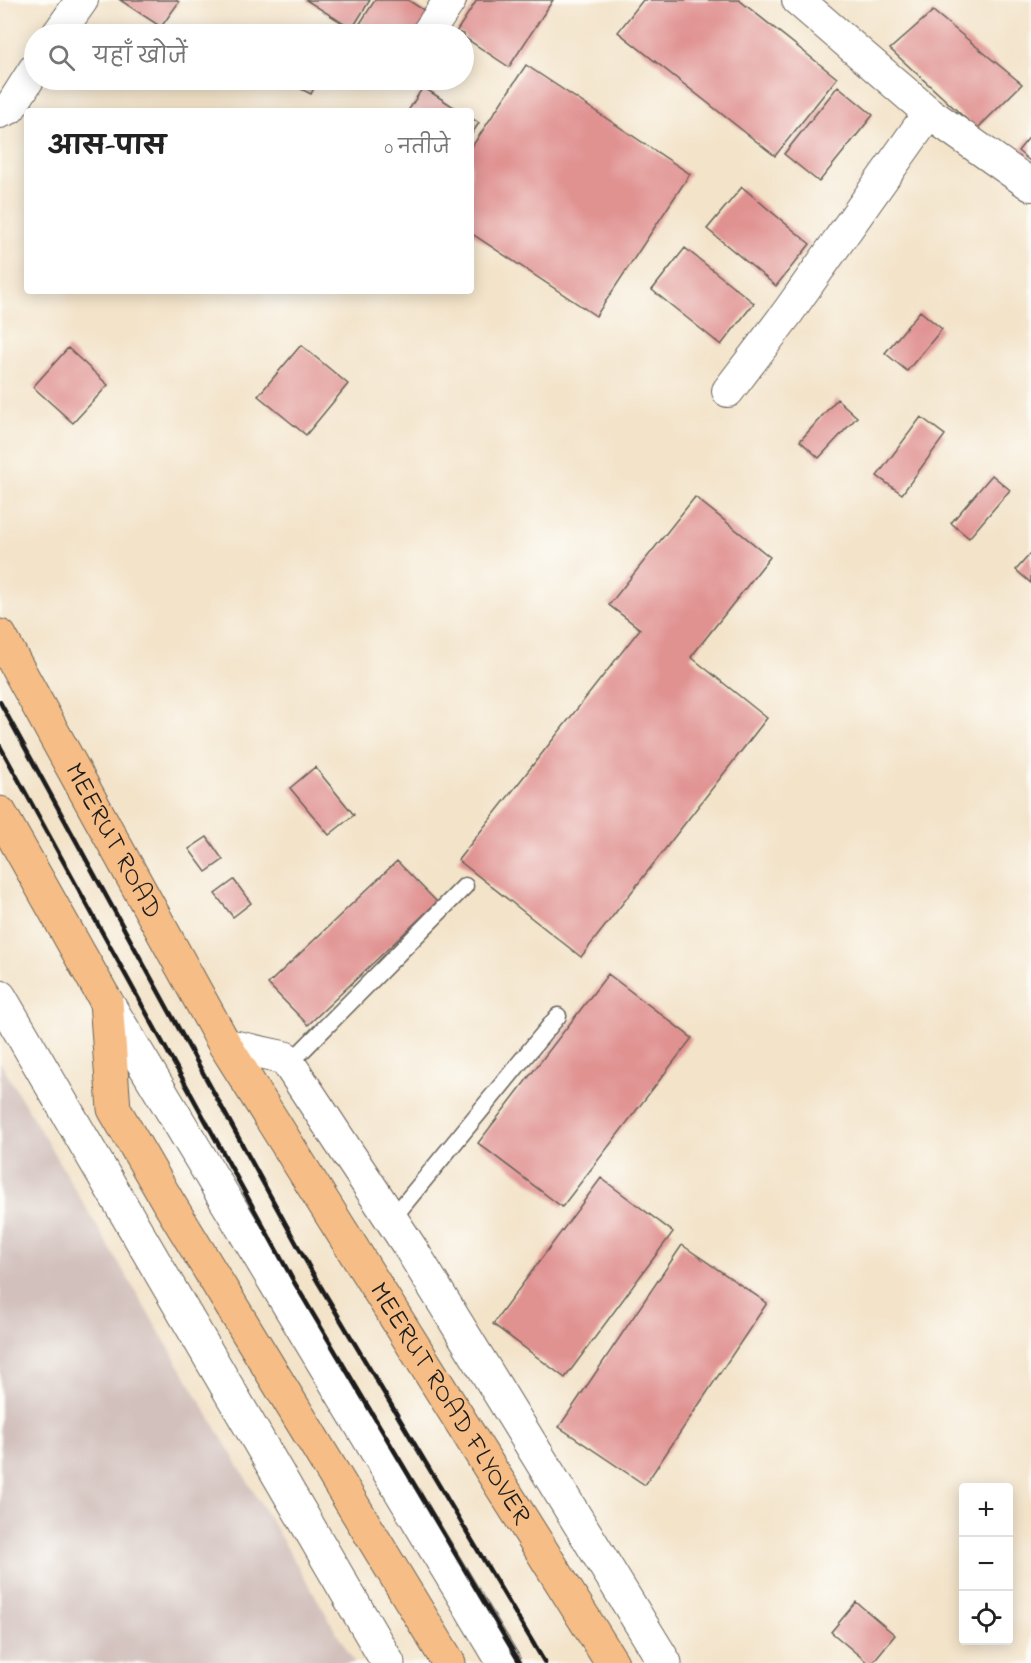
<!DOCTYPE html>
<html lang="hi">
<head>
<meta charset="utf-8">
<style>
  :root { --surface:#fff; --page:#f2f2f2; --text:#222; --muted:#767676; --line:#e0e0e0 }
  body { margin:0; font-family:"Indie Flower","Playpen Sans Deva",sans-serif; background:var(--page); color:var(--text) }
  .controls { position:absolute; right:18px; bottom:18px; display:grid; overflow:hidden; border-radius:6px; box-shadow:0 3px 15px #0003 }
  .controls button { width:54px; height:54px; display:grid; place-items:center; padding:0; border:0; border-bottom:2px solid var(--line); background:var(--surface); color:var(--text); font:30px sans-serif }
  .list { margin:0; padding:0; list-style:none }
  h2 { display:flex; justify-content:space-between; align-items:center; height:78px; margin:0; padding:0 24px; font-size:26px }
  h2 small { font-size:20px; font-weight:400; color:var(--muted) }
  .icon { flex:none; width:33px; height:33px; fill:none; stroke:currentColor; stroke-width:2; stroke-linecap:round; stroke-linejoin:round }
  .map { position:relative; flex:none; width:1031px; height:1663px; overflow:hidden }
  .search { position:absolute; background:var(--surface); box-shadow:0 3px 15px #0003; left:24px; top:24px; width:450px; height:66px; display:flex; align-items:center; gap:15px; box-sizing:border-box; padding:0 21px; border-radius:33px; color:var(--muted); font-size:22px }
  .panel { position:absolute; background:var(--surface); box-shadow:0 3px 15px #0003; left:24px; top:108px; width:450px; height:186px; border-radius:6px }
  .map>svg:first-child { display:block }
  .industrial { fill:#d1c0bc }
  .building { fill:#e09291 }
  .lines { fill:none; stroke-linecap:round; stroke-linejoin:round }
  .service-casing { stroke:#676259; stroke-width:19 }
  .minor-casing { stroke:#676259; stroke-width:34 }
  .tertiary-casing { stroke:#676259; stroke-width:35 }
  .primary-casing { stroke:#676259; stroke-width:35 }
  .service { stroke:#fff; stroke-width:16 }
  .minor { stroke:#fff; stroke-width:32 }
  .tertiary { stroke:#fff; stroke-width:33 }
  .primary { stroke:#f6be86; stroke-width:33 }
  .rail { stroke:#1c1c1c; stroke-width:4.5 }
  .labels { text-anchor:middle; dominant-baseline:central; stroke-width:5; stroke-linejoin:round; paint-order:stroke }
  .street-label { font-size:27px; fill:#1c1c1c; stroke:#fdfcf7 }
</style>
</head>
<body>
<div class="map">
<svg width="1031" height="1663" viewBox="0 0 1031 1663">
  <rect width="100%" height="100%" fill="#fdfcf7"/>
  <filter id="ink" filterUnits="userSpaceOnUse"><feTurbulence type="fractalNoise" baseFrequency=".0167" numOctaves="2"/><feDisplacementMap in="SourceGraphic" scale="12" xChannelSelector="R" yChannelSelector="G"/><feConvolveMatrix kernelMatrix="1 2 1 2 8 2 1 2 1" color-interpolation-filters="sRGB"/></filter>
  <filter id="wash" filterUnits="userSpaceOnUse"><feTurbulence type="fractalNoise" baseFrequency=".008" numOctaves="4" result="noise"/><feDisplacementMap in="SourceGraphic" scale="24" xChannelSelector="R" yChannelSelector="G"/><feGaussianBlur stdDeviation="1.35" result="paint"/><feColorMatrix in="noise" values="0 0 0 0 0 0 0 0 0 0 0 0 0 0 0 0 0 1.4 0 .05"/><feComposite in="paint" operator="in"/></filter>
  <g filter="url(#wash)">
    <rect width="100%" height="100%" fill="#f3e3c9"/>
    <path class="industrial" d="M0,1062L355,1663H0Z"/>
    <g id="blocks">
      <path class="building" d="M120,0H176L179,2L161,27Z
        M306,0H370L352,29Z
        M375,0H408L436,18L425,34H356L354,33Z
        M477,0H553L509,67L464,37V34L456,32Z
        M643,0H739L837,78L775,156L618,32Z
        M933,11L1022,84L977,129L890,49Z
        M526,65L690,174L596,316L471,233V148Z
        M283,80H318L311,94Z
        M838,86L873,115L819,182L784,154Z
        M423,87L460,111H408Z
        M471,118L479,123L471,135Z
        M1031,135V162L1018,151Z
        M742,187L810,244L776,286L707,229Z
        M685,248L754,303L721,345L652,290Z
        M920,311L942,329L907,371L885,353Z
        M301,345L348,384L306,435L258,396Z
        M68,348L108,385L73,423L33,387Z
        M837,399L857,417L819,458L800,441Z
        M921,417L945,435L902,494L877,476Z
        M992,475L1010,490L969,538L951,523Z
        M695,497L770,557L691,657L767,718L581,957L458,860L640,629L609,605Z
        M1031,553V583L1016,570Z
        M315,767L354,815L329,835L290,788Z
        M207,837L223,860L206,872L189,849Z
        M397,861L437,902L308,1025L268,984Z
        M234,880L251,903L233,917L215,894Z
        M608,974L692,1038L562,1207L478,1143Z
        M601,1178L673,1232L565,1378L493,1324Z
        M682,1245L767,1303L645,1485L559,1427Z
        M856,1602L895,1635L872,1663H868L831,1632Z"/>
    </g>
  </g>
  <g filter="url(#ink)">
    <use href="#blocks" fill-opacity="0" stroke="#676259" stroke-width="1.5"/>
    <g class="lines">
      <defs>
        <path id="service" d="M289,1064L465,886
          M392,1219L558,1016"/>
        <path id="minor" d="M798,0L929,113L1031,185
          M58,34L82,0
          M427,34L450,0
          M0,112L10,108L34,70
          M728,391L788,312L929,113"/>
        <path id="tertiary" d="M0,997L388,1663
          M106,1001L504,1663
          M225,1045L285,1058L411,1249L665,1663"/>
        <g id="primary">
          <path id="s1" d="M0,636L225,1045L612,1663"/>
          <path d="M0,813L106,1001L114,1109L167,1200L449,1663"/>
        </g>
      </defs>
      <use href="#service" class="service-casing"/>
      <use href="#minor" class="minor-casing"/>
      <use href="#tertiary" class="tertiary-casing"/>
      <use href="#primary" class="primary-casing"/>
      <use href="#service" class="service"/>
      <use href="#minor" class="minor"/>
      <use href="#tertiary" class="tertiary"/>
      <use href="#primary" class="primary"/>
      <path class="rail" d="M0,702L312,1272L545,1663
        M0,746L294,1282L520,1663"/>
    </g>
  </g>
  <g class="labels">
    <g class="street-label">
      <text stroke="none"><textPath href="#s1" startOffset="234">MEERUT ROAD</textPath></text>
      <text stroke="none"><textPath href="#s1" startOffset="890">MEERUT ROAD FLYOVER</textPath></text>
    </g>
  </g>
</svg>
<div class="controls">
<button>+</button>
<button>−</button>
<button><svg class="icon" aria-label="locate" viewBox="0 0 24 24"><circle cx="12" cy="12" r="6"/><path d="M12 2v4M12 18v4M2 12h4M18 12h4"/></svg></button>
</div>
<div class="search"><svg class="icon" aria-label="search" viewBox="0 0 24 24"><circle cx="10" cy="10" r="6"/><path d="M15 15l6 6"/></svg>यहाँ खोजें</div>
<section class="panel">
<h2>आस-पास<small>0 नतीजे</small></h2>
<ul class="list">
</ul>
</section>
</div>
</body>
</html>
